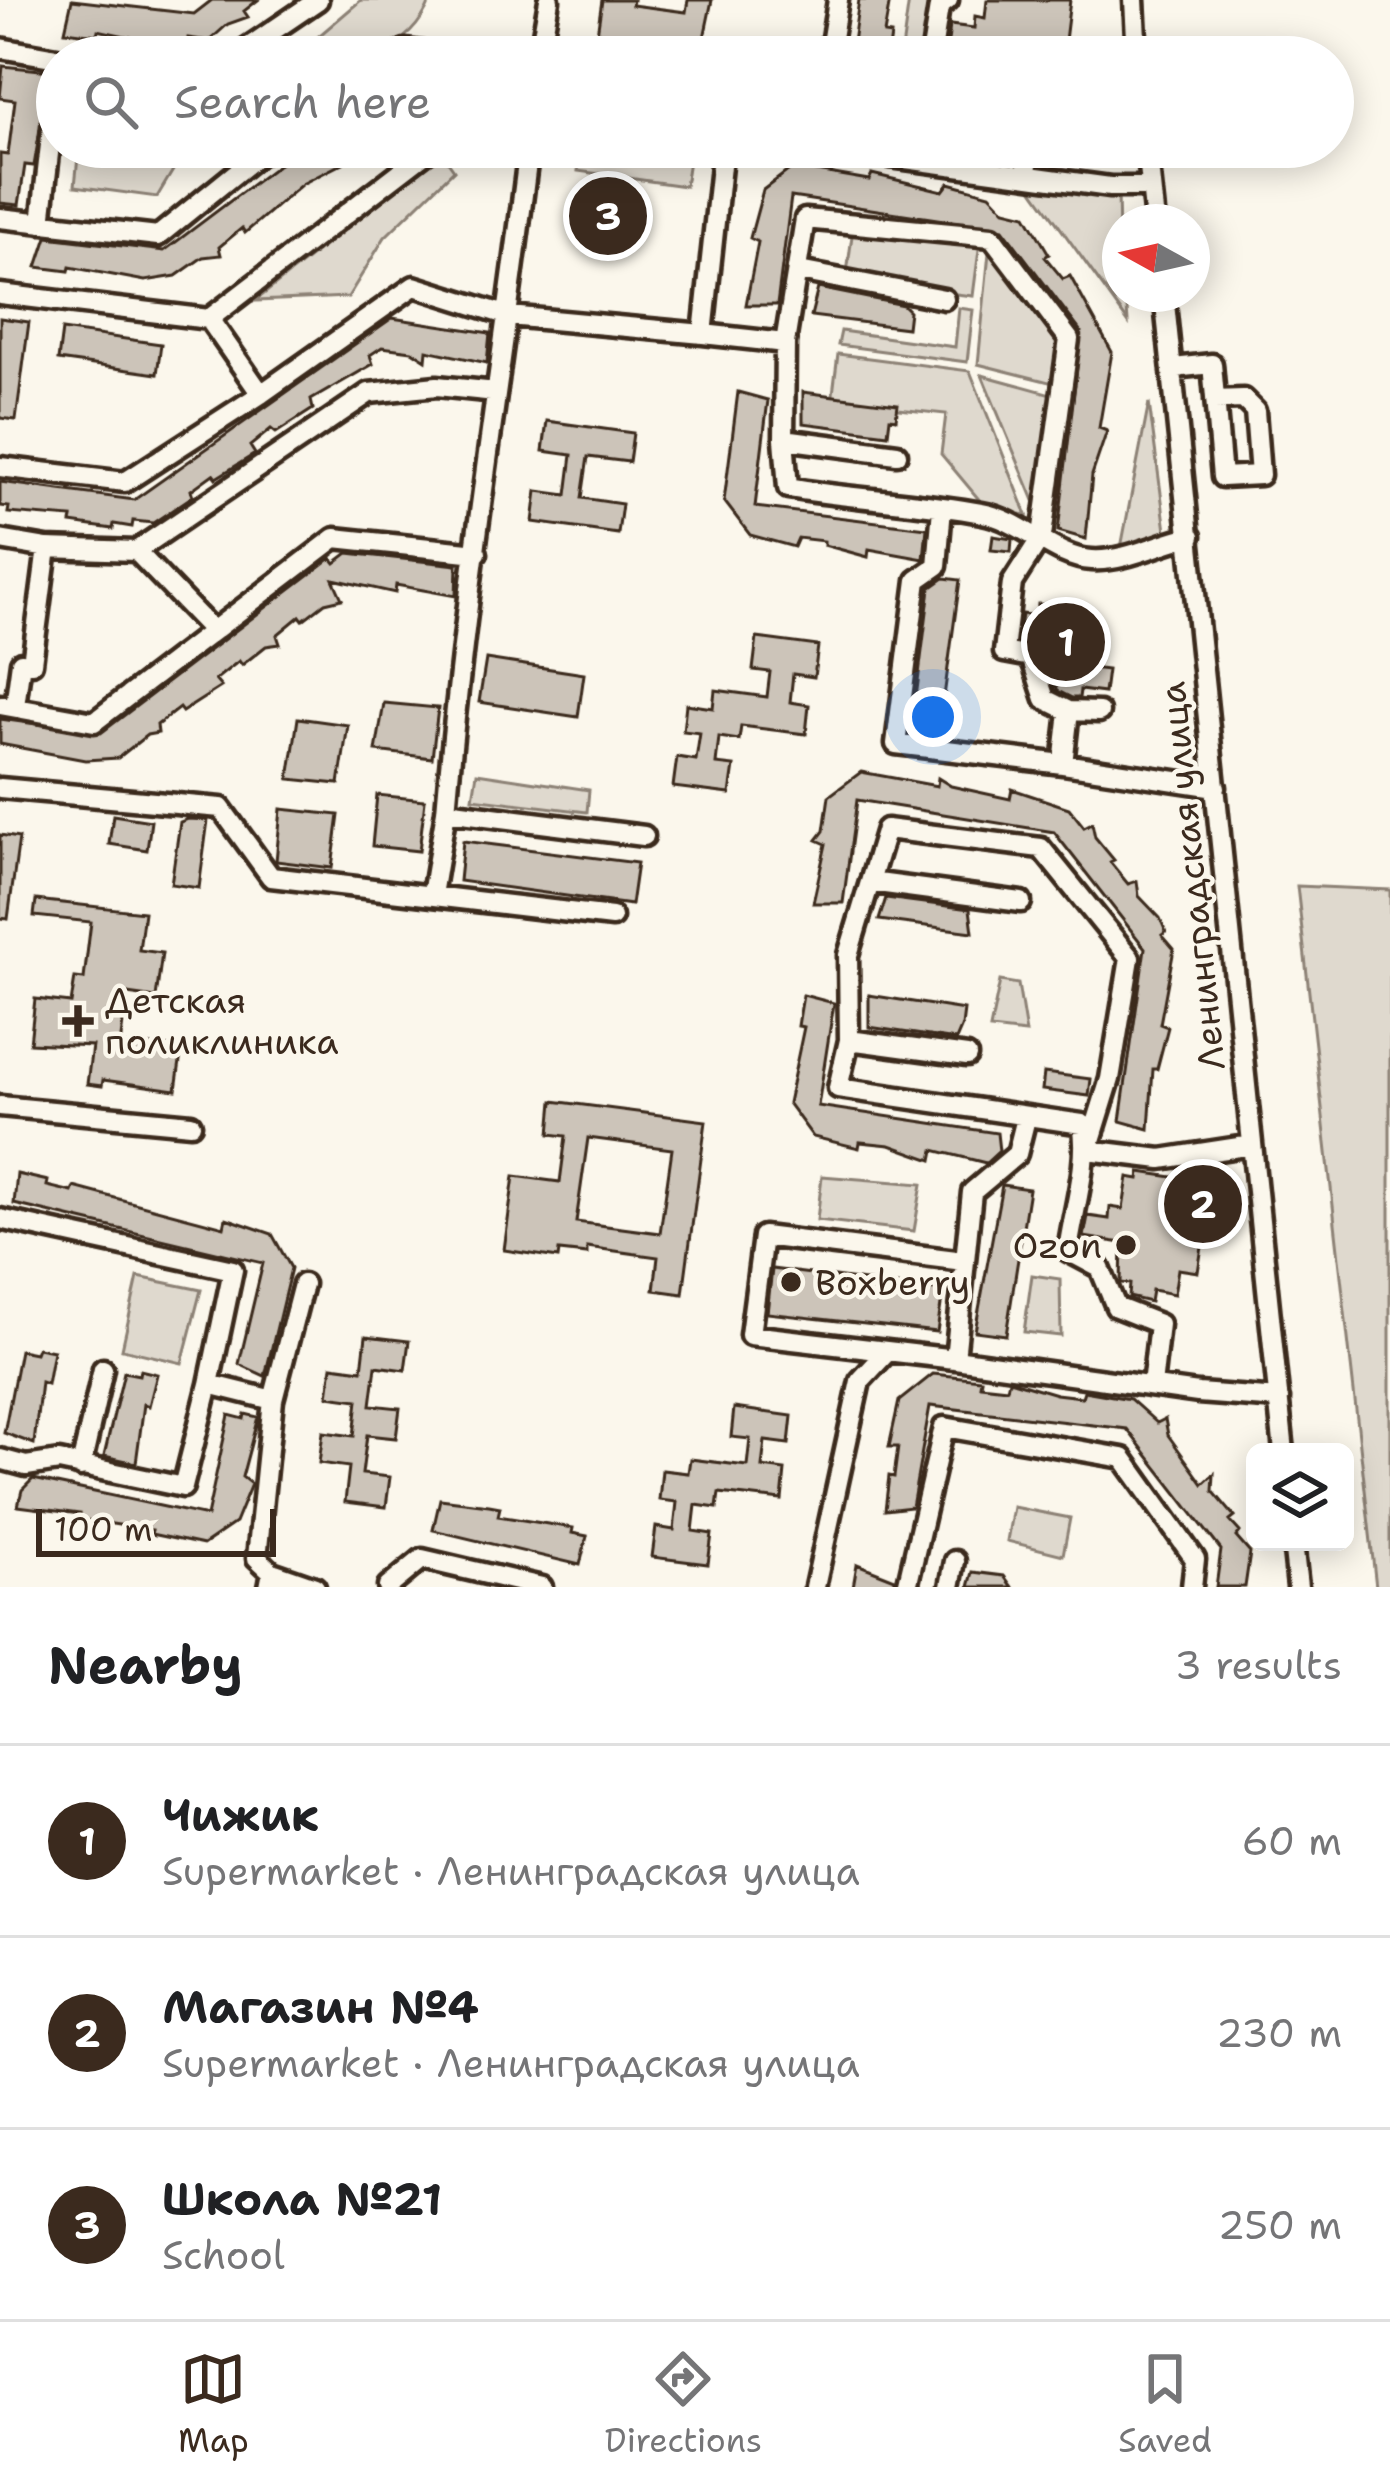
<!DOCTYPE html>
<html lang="en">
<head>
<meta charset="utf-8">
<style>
  :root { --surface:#fff; --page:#f2f2f2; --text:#202124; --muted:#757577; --line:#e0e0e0; --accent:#3b2a1e }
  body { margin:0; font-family:"Shantell Sans",sans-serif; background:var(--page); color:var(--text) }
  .controls { position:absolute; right:36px; bottom:36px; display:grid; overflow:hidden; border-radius:18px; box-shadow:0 6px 30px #0003 }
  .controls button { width:108px; height:108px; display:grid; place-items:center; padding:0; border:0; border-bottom:3px solid var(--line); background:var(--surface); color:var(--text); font:60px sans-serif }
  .compass { position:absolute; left:1102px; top:204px; width:108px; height:108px; border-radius:50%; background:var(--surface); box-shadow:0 6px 30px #0003; rotate:278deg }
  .scale { position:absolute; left:36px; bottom:30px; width:240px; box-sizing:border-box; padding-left:12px; border:6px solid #3b2a1e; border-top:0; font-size:33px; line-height:42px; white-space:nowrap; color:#3b2a1e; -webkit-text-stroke:9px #fbf7ec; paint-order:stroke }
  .you { position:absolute; left:933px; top:717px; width:42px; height:42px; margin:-30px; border:9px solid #fff; border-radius:50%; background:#1a73e8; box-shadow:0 0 0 18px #1a73e833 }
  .badge { display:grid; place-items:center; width:78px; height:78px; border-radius:50%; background:var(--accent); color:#fff; font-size:39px; font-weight:700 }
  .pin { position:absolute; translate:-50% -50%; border:6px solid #fff; box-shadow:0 3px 12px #0006 }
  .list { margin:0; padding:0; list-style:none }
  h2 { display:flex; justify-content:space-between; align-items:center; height:156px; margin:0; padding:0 48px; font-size:51px }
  h2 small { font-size:39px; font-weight:400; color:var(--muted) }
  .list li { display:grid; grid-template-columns:78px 1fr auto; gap:36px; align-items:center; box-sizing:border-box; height:192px; padding:0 48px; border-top:3px solid var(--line) }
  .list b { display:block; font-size:45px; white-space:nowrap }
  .list p { margin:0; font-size:39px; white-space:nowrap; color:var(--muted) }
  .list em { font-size:39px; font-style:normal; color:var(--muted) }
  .icon { flex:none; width:66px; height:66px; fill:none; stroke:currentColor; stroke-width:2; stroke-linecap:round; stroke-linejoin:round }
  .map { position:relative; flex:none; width:1390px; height:1587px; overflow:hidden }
  .search { position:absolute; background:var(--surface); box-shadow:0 6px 30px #0003; left:36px; right:36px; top:36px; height:132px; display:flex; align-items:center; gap:30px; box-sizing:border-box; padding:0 42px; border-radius:66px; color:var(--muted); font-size:45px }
  .sheet { height:732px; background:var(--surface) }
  nav { display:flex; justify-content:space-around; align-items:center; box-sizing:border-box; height:168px; border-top:3px solid var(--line); background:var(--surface); font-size:33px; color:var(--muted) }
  nav a { display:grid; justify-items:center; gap:6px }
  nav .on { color:var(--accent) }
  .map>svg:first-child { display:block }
  .green { fill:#dfd9ce; stroke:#8d8276; stroke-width:3 }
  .building { fill:#ccc4b9; stroke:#3b2a1e; stroke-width:3; fill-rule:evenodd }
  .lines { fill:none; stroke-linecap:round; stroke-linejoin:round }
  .minor-casing { stroke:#3b2a1e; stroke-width:27 }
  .minor { stroke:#fbf7ec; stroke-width:18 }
  .poi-dot { fill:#3b2a1e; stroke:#fbf7ec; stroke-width:4.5 }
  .labels { text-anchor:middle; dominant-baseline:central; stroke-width:9; stroke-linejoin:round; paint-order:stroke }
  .street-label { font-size:36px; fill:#3b2a1e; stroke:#fbf7ec }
  .poi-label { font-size:36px; fill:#3b2a1e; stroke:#fbf7ec; text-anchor:start }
</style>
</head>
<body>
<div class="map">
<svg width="1390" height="1587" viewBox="0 0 1390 1587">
  <rect width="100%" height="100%" fill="#fbf7ec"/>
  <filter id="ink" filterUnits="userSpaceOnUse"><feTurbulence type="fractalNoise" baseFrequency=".00833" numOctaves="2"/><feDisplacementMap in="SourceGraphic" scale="24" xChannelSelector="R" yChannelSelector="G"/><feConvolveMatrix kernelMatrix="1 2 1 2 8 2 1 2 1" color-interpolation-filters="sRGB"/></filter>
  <g filter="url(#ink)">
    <path class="green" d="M361,0H431C405,63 351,57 294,57Z
      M909,0H942L924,57H901Z
      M79,147H187L157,197L75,186Z
      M581,147H691L685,186L578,171Z
      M442,153L454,170L385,237L348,297L255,301Z
      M1031,187L1118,191L1120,294H1126L1128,322Z
      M853,228L980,242L973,296L846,281Z
      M990,242L1063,342L1057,384L978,364Z
      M959,308L973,310L967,362L838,345L841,331L955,347Z
      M838,354L970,371L1027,515L987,509L941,454L946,414L832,402Z
      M982,375L1055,395L1040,515Z
      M1149,403L1166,531L1120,553Z
      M477,773L589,790L587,812L473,798Z
      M1297,886L1390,890V1587H1376Z
      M1000,981L1018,984L1026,1033L990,1029Z
      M822,1176L922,1184L914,1231L817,1220Z
      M1032,1275L1060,1279L1061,1336L1024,1332Z
      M138,1277L201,1290L182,1363L122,1349Z
      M1013,1507L1070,1518L1063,1555L1007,1541Z"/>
    <path class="building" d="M72,0L194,14L212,0H258L244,11L248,17L228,24L209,41L188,38L187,45L171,46L98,30L97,35L65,31Z
      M602,0H633L632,5L686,12L688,0H712L700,57L603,49L605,35L597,34Z
      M859,0H890L884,34L891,35L888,57H851Z
      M987,0H1070L1063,57H982L947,50L950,25L974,28L975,16L985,18Z
      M3,66L50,71L34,166L25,165L19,205L0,203V154L8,155L15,100L0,98Z
      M302,147H350L340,155L343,163L302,184L245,233L242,228L219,247L221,255L203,257L176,276L145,281L70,267L69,271L37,267L47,237L164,251Z
      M793,167L869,180L872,174L943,191L949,183L990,194L1005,210L1026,215L1049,254L1045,257L1063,279L1070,276L1112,352L1099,428L1107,431L1092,475L1086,539L1058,531L1081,332L1003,229L791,197L777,305H746L758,242L750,238L763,190Z
      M818,288L903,305L909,311L907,328L811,316Z
      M0,318L29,322L16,420L0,418Z
      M392,318L490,333L487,363L427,350L426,360L412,351L382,347L370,355L373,364L311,400L313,409L276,433L271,429L250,446L255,454L216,478L213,474L191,490L193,496L153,523L133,521L132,527L114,524L113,529L71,523L72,518L8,513L9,507L0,506V482L134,500Z
      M62,330L161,344L157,374L58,360Z
      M738,392L768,400L755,507L927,528L924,559L869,549L868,557L824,545V541L798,538L794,547L750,535L724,501Z
      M803,392L898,404L896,419L890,418L888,434L803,423Z
      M547,421L633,433L629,462L588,457L582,498L622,504L618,534L533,522L537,491L567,495L572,455L543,451Z
      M993,536L1012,539L1011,552L991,550Z
      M348,553L457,565L456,596L396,585L395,593L333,579L342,599L325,603L303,620L300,616L277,635L280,644L266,646L242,665L239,661L215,680L221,687L182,712L179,708L157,725L158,733L147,735L118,758L85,760L0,744V719L101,733L331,558L335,563Z
      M944,578L960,580L939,733L912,729L930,588Z
      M1038,604L1062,606L1060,622L1072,623L1067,665L1107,670L1104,693L1080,690L1079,698H1072L1058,691L1048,665L1050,640L1019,636L1022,614L1037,616Z
      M757,638L818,646L814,677L793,674L790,702L809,705L806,734L741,726L739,740L719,737L716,764L734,766L730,794L673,787L677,757L696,760L700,733L683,731L686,704L713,708L715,690L767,697L770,672L753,670Z
      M486,659L584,674L578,717L479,702Z
      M384,703L438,708L432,758L376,751Z
      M298,718L348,725L339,784L289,779Z
      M861,772L937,786L938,778L951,786L1010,799L1012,789L1069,808L1084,827L1092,823L1095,837L1114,860L1110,862L1128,884L1137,881L1139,896L1160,918L1166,932L1162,935L1174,949L1160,1024L1168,1027L1157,1069H1153L1149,1129L1120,1121L1145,948L1054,832L857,800L843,903H813L826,844L817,840L824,831L829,796Z
      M377,795L425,800L419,851L372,846Z
      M281,809L339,815L332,868L276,861Z
      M113,815L151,821L147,850L109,844Z
      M188,819L208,820L199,888L171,884L180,822Z
      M0,835L19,838L8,919L0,918Z
      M463,841L637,863L631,905L459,881Z
      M886,898L970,909L973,932L879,920Z
      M36,900L144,912L139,950L162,953L156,998L127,994L120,1045L182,1047L176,1090L103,1080L102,1086L87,1084L92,1046L30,1043L35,999L71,1003L75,978L84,979L91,922L34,916Z
      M803,995L834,1003L818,1106L997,1133L999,1151L986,1163L934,1150L932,1160L890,1145L860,1142L859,1148L813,1137L788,1103L804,1027L798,1026Z
      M869,995L964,1010L962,1026L956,1040L869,1027Z
      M1044,1073L1091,1079L1089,1096L1042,1090Z
      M553,1101L706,1121L683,1294L654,1290L658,1257L587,1247V1254L559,1251L558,1258L504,1250L514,1176L560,1182L566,1136L550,1134ZM588,1138L672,1149L660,1233L576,1222Z
      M1140,1172L1212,1183L1198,1272L1178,1269L1174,1294L1152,1290L1150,1302L1129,1297L1130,1284L1121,1283L1122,1243L1084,1237L1088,1216L1109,1219L1110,1207L1123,1209L1128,1177L1139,1179Z
      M17,1174L48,1181L47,1186L72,1192L74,1187L224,1227L226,1218L272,1234L291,1268L265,1376L239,1364L263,1263L14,1204Z
      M1002,1185L1029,1189L1006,1335L975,1331Z
      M772,1269L943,1291L937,1332L767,1313Z
      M366,1336L409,1341L405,1370L376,1366L371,1405L400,1408L396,1438L367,1435L362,1474L390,1477L386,1507L345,1502L349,1467L319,1463L323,1432L354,1436L358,1400L328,1396L332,1366L362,1370Z
      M37,1348L53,1351L47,1384L41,1382L34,1444L4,1433L20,1350L35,1353Z
      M140,1370L157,1374L149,1406L144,1404L136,1463L104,1456L124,1372L139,1375Z
      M933,1374L981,1379L980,1385L1007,1388L1009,1380L1056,1394L1082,1397L1084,1391L1130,1399L1157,1423L1165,1419L1168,1435L1203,1484L1214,1474L1213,1491L1235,1517L1230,1521L1240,1532L1236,1537L1250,1553L1245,1587H1216L1221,1550L1127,1429L930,1406L912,1507L885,1510L889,1476L894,1477L898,1447H889L899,1401Z
      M734,1408L792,1416L789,1444L765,1441L762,1467L785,1470L782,1500L719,1493L717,1508L696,1505L693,1531L712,1534L708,1564L652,1557L656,1527L674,1530L677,1502L659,1500L662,1470L688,1473L690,1459L747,1466L750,1439L731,1437Z
      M245,1414L258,1417L242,1477L251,1484L235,1523L203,1545L151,1534L152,1530L79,1519L80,1514L18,1506L22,1490L33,1479L207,1516L229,1415L244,1419Z
      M440,1499L489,1505L500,1507L498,1516L573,1528L572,1533L587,1536L580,1565L433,1530Z
      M857,1564L895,1579L894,1587H853Z
      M973,1572L1004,1576L1012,1587H969Z"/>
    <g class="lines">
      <defs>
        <path id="minor" d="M1134,0L1137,57
          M0,48L57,58
          M234,57L318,0
          M394,57L405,50L461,57
          M539,57L549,0
          M829,57L838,0
          M931,57L939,7L948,0
          M529,147C502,369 465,589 446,811L644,836
          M723,147L703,334L785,343
          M817,147L1110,187H1151
          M1147,147L1155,222
          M1027,173L1030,147
          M0,218L158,236L268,147
          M41,223L57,84
          M799,271L944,299
          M0,294L209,319L261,394L414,286L509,316L703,334
          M1164,294L1284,1452
          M209,319L433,147
          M1173,368L1212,364L1222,477L1260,475L1255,411L1243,399L1215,400
          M784,439L785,343L805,219L992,237L1069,339L1042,536L1012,583L1004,652L1031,657L1045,699L1069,711L1063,764L1216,787
          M897,454L784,439L788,488C852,499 918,501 982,513C1022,520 1054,558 1092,560C1125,562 1159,543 1191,536
          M0,467L125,482L261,394
          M942,508L937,566L917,580L896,744L1063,764
          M0,540L47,548L32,663L21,662L15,706
          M47,548L136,551L369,393L437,386L496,392
          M136,551L212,630
          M0,705L94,722L335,538L477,553
          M1069,711L1099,712
          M0,788L221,808L271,877L612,917
          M870,882L1021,902
          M432,895L446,811
          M849,1040L967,1056
          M0,1106L191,1124
          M1026,1118L1017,1154L972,1192L955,1359L1198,1393L1279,1399
          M0,1219L233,1270L209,1384L273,1400L257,1558L272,1572
          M955,1359L750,1335L763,1236L964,1261
          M1152,1386L1159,1324L1116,1307L1100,1268L1068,1251C1073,1212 1090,1160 1082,1124L838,1088L849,1040L848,955L886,829L1041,848L1130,958L1110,1079L1088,1150L1161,1159L1252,1145
          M273,1400L303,1284
          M0,1459L26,1466L59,1461L183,1487L209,1384
          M81,1467L103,1369
          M1293,1542L1298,1587
          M269,1587L272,1572L315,1587
          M388,1587L422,1559L542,1587
          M815,1587L860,1381L887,1352
          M907,1587L944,1427L1123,1458L1195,1559L1192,1587
          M950,1587L955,1561"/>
      </defs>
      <use href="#minor" class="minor-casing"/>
      <use href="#minor" class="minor"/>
    </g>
  </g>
  <g class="poi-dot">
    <path d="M72 1003h12v12h12v12h-12v12h-12v-12h-12v-12h12z"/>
    <circle cx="1126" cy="1245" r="12"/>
    <circle cx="791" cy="1282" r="12"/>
  </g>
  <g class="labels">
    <g class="street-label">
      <text transform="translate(1192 876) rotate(-96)">Ленинградская улица</text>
    </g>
    <g class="poi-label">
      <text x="105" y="1000">Детская<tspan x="105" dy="41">поликлиника</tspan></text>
      <text x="1102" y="1245" text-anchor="end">Ozon</text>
      <text x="815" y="1282">Boxberry</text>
    </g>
  </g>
</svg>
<div class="controls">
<button><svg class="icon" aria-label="layers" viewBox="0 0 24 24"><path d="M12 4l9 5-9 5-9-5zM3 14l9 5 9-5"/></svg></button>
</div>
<svg class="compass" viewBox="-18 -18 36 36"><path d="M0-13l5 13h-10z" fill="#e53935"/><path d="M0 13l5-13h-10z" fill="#757577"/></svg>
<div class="scale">100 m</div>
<div class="you"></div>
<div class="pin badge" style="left:1066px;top:642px">1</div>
<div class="pin badge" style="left:1203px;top:1204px">2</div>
<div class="pin badge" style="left:608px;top:216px">3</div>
<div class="search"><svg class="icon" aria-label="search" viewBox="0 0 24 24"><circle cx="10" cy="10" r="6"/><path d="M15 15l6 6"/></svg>Search here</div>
</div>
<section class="sheet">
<h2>Nearby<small>3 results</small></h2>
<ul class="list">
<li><span class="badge">1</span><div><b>Чижик</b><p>Supermarket · Ленинградская улица</p></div><em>60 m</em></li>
<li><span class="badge">2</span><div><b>Магазин №4</b><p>Supermarket · Ленинградская улица</p></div><em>230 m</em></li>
<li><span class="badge">3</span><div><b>Школа №21</b><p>School</p></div><em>250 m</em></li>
</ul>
</section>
<nav>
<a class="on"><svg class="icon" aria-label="map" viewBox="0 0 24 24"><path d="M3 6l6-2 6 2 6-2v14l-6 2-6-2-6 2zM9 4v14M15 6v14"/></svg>Map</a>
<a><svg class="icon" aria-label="directions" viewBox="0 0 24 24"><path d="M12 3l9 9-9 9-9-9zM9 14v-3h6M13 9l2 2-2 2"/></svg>Directions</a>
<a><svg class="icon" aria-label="saved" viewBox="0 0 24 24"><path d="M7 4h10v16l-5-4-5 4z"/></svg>Saved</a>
</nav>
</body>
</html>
